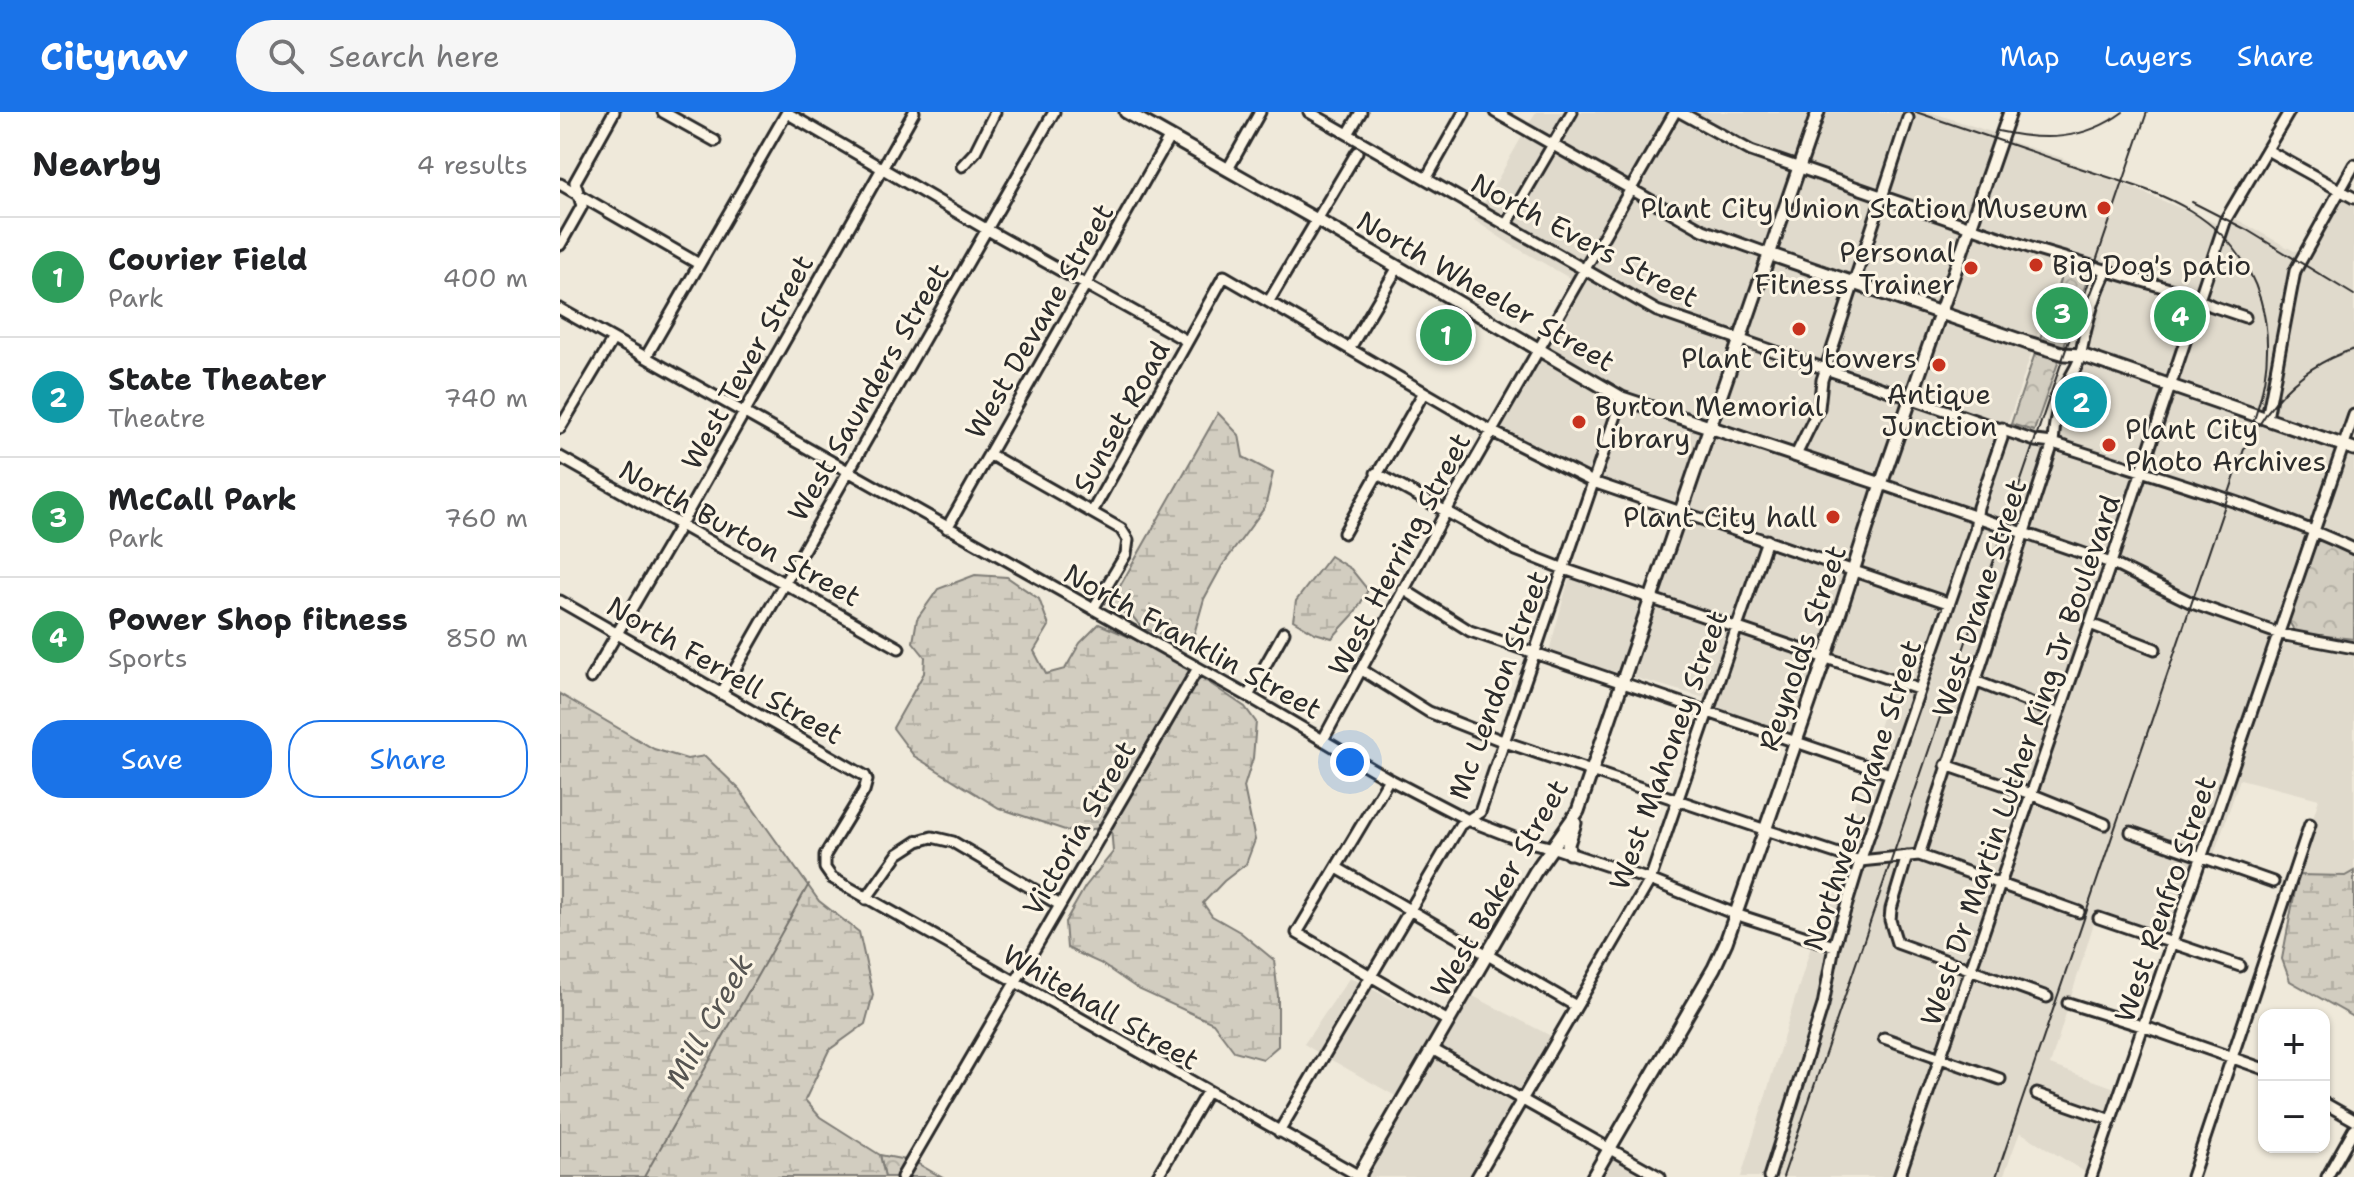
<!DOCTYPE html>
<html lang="en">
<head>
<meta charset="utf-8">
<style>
  :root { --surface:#fff; --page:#f6f6f6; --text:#202124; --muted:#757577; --line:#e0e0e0; --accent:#1a73e8 }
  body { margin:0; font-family:"Shantell Sans",sans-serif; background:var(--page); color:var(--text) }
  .controls { position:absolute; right:24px; bottom:24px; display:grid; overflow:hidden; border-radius:16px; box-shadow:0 2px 6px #0004 }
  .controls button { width:72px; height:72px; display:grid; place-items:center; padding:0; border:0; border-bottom:2px solid var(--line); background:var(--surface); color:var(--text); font:40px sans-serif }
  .you { position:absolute; left:790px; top:650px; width:28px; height:28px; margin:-20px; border:6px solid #fff; border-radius:50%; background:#1a73e8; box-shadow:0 0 0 12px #1a73e833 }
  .badge { display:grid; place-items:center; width:52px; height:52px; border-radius:50%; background:var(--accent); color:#fff; font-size:26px; font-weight:700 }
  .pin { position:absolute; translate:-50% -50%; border:4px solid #fff; box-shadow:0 2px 8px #0006 }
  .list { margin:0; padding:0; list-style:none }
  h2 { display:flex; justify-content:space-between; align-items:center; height:104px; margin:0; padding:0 32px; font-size:34px }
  h2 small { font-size:26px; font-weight:400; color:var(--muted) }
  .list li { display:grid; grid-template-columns:52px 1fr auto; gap:24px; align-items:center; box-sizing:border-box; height:120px; padding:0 32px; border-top:2px solid var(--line) }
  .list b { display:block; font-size:30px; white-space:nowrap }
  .list p { margin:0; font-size:26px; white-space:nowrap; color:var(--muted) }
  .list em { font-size:26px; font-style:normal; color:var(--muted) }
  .actions { display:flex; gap:16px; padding:24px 32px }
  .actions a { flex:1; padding:18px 0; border:2px solid var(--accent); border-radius:32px; text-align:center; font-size:28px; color:var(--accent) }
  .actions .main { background:var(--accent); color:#fff }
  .icon { flex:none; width:44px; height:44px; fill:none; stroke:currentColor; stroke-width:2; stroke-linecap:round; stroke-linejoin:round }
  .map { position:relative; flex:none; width:1794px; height:1065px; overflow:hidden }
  header { display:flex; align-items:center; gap:48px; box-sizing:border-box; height:112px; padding:0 40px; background:var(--accent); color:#fff }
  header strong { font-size:38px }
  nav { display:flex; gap:44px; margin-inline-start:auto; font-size:28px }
  .search { width:560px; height:72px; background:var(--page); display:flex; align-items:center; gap:20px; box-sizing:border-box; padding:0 28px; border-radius:44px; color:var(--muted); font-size:30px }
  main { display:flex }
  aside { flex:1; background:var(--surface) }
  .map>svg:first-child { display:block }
  .built { fill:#e0dacc }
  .forest { fill:url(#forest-crowns); stroke:#7e7c76; stroke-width:2 }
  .wetland { fill:url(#wetland-marsh); stroke:#7e7c76; stroke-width:2 }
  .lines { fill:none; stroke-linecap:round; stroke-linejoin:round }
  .stream { stroke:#75736d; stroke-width:2 }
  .minor-casing { stroke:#2b2b2b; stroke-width:15 }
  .major-casing { stroke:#2b2b2b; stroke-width:17 }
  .minor { stroke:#fcf5e5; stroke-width:9 }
  .major { stroke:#fcf5e5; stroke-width:11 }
  .rail { stroke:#2b2b2b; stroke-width:2 }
  .poi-dot { fill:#c8321e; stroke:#fcf5e5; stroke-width:3 }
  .labels { text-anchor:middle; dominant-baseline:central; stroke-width:6; stroke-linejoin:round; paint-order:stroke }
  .poi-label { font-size:28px; fill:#2b2b2b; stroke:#fcf5e5; text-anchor:end }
  .street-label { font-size:28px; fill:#2b2b2b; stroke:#fcf5e5 }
  .water-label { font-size:30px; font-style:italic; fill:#565552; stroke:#fcf5e5 }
</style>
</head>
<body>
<header>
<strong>Citynav</strong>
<div class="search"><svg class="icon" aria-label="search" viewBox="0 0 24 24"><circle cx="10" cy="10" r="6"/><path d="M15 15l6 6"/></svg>Search here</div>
<nav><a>Map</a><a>Layers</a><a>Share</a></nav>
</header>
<main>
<aside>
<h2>Nearby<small>4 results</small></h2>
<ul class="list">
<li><span class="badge" style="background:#2e9e5b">1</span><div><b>Courier Field</b><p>Park</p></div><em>400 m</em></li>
<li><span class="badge" style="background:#0f9aa8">2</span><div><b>State Theater</b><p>Theatre</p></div><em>740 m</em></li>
<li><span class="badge" style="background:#2e9e5b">3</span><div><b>McCall Park</b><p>Park</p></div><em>760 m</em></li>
<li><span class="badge" style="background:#2e9e5b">4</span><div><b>Power Shop fitness</b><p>Sports</p></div><em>850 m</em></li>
</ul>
<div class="actions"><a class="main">Save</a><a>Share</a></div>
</aside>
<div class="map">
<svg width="1794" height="1065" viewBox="0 0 1794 1065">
  <defs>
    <pattern id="forest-crowns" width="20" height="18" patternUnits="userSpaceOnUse" patternTransform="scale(2)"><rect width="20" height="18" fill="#d2cdc0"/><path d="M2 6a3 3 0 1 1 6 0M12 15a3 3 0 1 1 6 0" fill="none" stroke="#b4b0a5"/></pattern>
    <pattern id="wetland-marsh" width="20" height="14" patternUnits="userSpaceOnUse" patternTransform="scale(2)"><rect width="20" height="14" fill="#d2cdc0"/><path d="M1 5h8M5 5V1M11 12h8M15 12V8" fill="none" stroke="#b4b0a5"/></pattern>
  </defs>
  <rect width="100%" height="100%" fill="#efe9da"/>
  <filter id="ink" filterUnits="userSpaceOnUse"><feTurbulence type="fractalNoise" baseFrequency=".0125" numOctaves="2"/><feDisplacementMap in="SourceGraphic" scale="16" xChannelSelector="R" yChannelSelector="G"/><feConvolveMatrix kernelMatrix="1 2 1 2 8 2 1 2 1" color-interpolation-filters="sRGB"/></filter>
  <g filter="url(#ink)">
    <path class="built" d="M976,0H1007L991,28L967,14Z
      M1017,0H1110L1069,72L998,32Z
      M1128,0H1253L1236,51L1193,36Z
      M1262,0H1370L1437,22L1407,111L1328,84L1353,4L1346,1L1320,81L1244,53Z
      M1118,3L1234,58L1207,137L1145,114L1077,76Z
      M964,21L987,34L945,108L922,95Z
      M1449,29L1502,46L1660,113L1637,183L1546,152L1500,141L1415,113Z
      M994,38L1065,79L1022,153L952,112Z
      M1242,61L1318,88L1292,166L1215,140Z
      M1073,83L1204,144L1177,224L1098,195L1030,157Z
      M1781,83L1794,90V288L1781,329L1712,303L1739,160Z
      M1326,91L1404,118L1378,196L1300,169Z
      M918,102L1018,159L1013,168L950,132L914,108Z
      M1674,103L1676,107L1734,139L1739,138L1730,158L1704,301L1616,272L1642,194L1689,209L1690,202L1645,187Z
      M1413,120L1512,152L1501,155L1475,229L1386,199Z
      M1212,147L1289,174L1262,253L1185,227Z
      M1550,162L1635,190L1608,269L1526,241L1525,233Z
      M1026,163L1096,202L1174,231L1147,309L1064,283L985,236Z
      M1297,176L1375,203L1348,282L1270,255Z
      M1383,206L1473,236L1448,311L1449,314L1357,284Z
      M1182,234L1260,260L1255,277L1254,295L1233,338L1156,312Z
      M982,243L1057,288L1031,364L940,317Z
      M1524,248L1605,276L1579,356L1497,329L1498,317L1510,276Z
      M1268,263L1346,289L1318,367L1241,340L1262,298L1263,279Z
      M1614,279L1779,336L1752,414L1587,358Z
      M1065,291L1145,317L1120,391L1039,367Z
      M1354,292L1438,319L1414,401L1327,370Z
      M1153,319L1316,375L1291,455L1128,398Z
      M1446,322L1487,334L1460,417L1422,404V396Z
      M1496,336L1576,363L1549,446L1469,420Z
      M1787,339L1794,341V433L1760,417Z
      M1585,365L1750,421L1717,517L1633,487L1556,450Z
      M1324,378L1413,408L1385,486L1299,458Z
      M1126,405L1201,431L1175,510L1097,484Z
      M1421,411L1458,424L1355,740L1306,744Z
      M1466,427L1546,454L1496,597L1420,567Z
      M1210,434L1289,462L1262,541L1183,513Z
      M1554,457L1714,524L1639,740L1568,716L1567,723L1636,748L1607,826L1537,801L1510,888L1504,887L1503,894L1508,895L1490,953L1558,977L1548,1003L1474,977L1472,984L1546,1010L1528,1062L1460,1020L1443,1065H1344L1384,951L1443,972L1445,965L1386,943L1413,862L1490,889L1491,882L1415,855L1443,775L1522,805L1524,798L1446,768L1474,687L1547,717L1550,711L1476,680L1533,517L1598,541L1600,534L1535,510Z
      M1010,463L1087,488L1061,561L988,543Z
      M1297,465L1382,493L1355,572L1270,543Z
      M1095,491L1172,517L1148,587L1070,564Z
      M1180,520L1260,548L1232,627L1153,599Z
      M1723,527L1794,540V759L1785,764L1738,763L1755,711L1752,709L1759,687L1680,667L1653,745L1647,743Z
      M1333,573L1353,580L1327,657L1307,651Z
      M1418,574L1493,604L1468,677L1392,651Z
      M1305,658L1324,664L1297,744L1280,739Z
      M1389,658L1466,684L1438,765L1364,741Z
      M1278,746L1295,752L1271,829L1254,824Z
      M1359,747L1435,773L1407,852L1340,828L1334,808L1335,798L1350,748Z
      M1341,748L1327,796L1332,833L1405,859L1378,941L1320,922L1319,929L1376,948L1335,1065H1214L1267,895L1278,835L1303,753Z
      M1252,831L1269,836L1259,892L1205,1065H1181Z
      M790,865L802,872L760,942L744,932Z
      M810,876L881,913L839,986L768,946Z
      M909,882L993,925L960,982L878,936Z
      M874,942L956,989L912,1065H808L804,1063Z
      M1051,1042L1092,1065H1038Z"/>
    <path class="forest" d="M1514,155L1530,160L1474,319L1451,312L1504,156Z
      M1757,428L1772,432L1794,444V527L1739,521L1734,518L1728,508Z
      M320,1043L346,1048L337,1065H325Z
      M355,1050L381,1065H347Z"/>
    <path class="wetland" d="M658,301L679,323L683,345L713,361L705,395L662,454L644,487L632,529L625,530L582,516L573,505L555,497L551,490Z
      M770,444L791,457L808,478L795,501L772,526L755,521L733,508L736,489Z
      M415,463L447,465L479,487L489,514L474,539L486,562L505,557L520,531L539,512L593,535L632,559L540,716L511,720L439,696L354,644L333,616L364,561L365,545L353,530L357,507L378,477Z
      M639,564L685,595L696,610L693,646L684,675L695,728L686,752L664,769L643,791L652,804L680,820L714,848L718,884V934L703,947L674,939L653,911L578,877L540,851L507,836L505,810L525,775L553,740L551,714Z
      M0,582L94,637L127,647L145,644L179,677L259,789L299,820L313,883L305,912L269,938L245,988L260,1005L320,1043L325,1065H0Z
      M1794,759V905L1730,869L1722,847L1738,763L1785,764Z"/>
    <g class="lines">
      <path class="stream" d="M84,1065L249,772"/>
      <defs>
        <path id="minor" d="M103,0L155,29
          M749,0L1097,199L1475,329L1493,331C1593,364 1698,392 1794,437
          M935,0L1143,118L1209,142
          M1120,0L1191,39L1477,138L1630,183L1652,194L1685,205
          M227,1L426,117L627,229
          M788,22L801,0
          M1707,38L1794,86
          M402,54L415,40L435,0
          M668,57L700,0
          M866,67L904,0
          M0,72L139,152
          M946,113L1012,0
          M0,133L22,94L15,70L54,0
          M709,189L797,40
          M0,197L688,584L829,667L908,708L957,727L994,736L1090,768L1175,802L1274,834
          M790,236L838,155
          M86,245L227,0
          M1707,306L1735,159L1794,53
          M0,316L53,227
          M429,342L561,417L568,428L566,442L533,497
          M1236,343L1259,296L1262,268L1348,6
          M0,345L339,536
          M816,361L956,438L1004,457L1358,577
          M1321,372L1551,451L1632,491L1720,522L1794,536
          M532,400L664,164L931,319L1033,370L1388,491
          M387,416L610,24
          M784,421L864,280
          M843,477L910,519L1330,662
          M0,489L305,664L307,668L304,679L265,743V756L272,766L801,1065
          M1530,512L1595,537
          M802,558L869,600L945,630L1206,718L1300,749L1359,743L1519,800
          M31,566L121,412L354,0
          M1415,569L1499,602
          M161,582L494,0
          M688,584L724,520
          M763,628L890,392L1115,0
          M1386,653L1471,682L1545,712
          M829,667L737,821L888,909
          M1571,720L1713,770
          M1359,743L1493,331C1494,311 1499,288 1508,270C1512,261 1520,251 1521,241C1526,213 1534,183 1548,157
          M1347,744L1331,797L1330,808L1337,831L1487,885
          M777,756L1016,894
          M306,787L338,742L358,729L372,725L393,730L500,793
          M1539,806L1680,854
          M1508,891L1585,915L1704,957
          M1324,926L1440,967
          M872,937L1100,1065
          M1477,982L1551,1008
          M1764,991L1794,1008
          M719,1020L900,713L920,700L1062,286
          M342,1065L638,556
          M597,1065L647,980
          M917,1065L1090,768L1207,428
          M1209,1065L1263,893L1274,834L1300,749L1415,418L1418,395L1442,326V316
          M1339,1065L1554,442L1666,107L1729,0
          M1531,1065L1794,303
          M1632,1065L1750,712
          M1767,1065L1794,1017"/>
        <path id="major" d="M566,0L757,108L1062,286L1321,372
          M1209,142L1468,231L1505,242L1521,243L1794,337
          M1009,741L1008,732L1015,711
          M798,1065L975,760L1018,699L1258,0
          M1033,1065L1154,856L1166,830L1265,546L1321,372L1450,0"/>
      </defs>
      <use href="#minor" class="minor-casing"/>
      <use href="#major" class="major-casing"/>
      <use href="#minor" class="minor"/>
      <use href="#major" class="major"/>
      <path class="rail" d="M1356,0C1410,18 1463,37 1517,55C1555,68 1597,78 1631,99C1705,145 1721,223 1696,302L1436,1065
        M1438,19C1483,29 1524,29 1563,0
        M1632,90L1687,118L1794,183
        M1699,313C1721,276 1753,250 1794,237
        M1223,1065L1587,0"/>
    </g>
  </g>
  <g class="poi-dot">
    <circle cx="1544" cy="96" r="8"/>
    <circle cx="1476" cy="153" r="8"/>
    <circle cx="1411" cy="156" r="8"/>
    <circle cx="1239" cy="217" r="8"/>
    <circle cx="1379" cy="253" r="8"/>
    <circle cx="1019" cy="310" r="8"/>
    <circle cx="1549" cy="333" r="8"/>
    <circle cx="1273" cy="405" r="8"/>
  </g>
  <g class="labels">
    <g class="poi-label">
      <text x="1528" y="96">Plant City Union Station Museum</text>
      <text x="1395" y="140">Personal<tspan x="1395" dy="32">Fitness Trainer</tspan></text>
      <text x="1492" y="153" text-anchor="start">Big Dog's patio</text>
      <text x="1239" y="246" text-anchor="middle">Plant City towers</text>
      <text x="1379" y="282" text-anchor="middle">Antique<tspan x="1379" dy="32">Junction</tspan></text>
      <text x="1035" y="294" text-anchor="start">Burton Memorial<tspan x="1035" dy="32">Library</tspan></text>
      <text x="1565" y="317" text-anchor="start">Plant City<tspan x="1565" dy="32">Photo Archives</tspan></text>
      <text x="1257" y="405">Plant City hall</text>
    </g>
    <g class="street-label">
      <text transform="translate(1025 128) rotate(28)">North Evers Street</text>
      <text transform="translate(926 179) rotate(30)">North Wheeler Street</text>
      <text transform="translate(479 209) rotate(-60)">West Devane Street</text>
      <text transform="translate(187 250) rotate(-61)">West Tever Street</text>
      <text transform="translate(308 280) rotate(-60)">West Saunders Street</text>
      <text transform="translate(561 305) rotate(-61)">Sunset Road</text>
      <text transform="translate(180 421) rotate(29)">North Burton Street</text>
      <text transform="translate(839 442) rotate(-62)">West Herring Street</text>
      <text transform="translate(1419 486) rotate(-72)">West Drane Street</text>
      <text transform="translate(633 529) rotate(29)">North Franklin Street</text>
      <text transform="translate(1242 536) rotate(-71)">Reynolds Street</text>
      <text transform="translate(165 558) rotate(30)">North Ferrell Street</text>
      <text transform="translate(938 573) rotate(-70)">Mc Lendon Street</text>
      <text transform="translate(1108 638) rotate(-70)">West Mahoney Street</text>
      <text transform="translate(1460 648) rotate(-71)">West Dr Martin Luther King Jr Boulevard</text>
      <text transform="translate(1302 683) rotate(-72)">Northwest Drane Street</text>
      <text transform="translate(519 716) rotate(-60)">Victoria Street</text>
      <text transform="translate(939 776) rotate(-60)">West Baker Street</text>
      <text transform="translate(1605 787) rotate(-71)">West Renfro Street</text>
      <text transform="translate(541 895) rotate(30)">Whitehall Street</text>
    </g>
    <g class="water-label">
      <text transform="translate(149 909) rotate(-61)">Mill Creek</text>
    </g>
  </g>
</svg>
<div class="controls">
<button>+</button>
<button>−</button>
</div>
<div class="you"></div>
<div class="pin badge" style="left:886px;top:223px;background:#2e9e5b">1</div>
<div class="pin badge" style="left:1521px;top:290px;background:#0f9aa8">2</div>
<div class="pin badge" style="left:1502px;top:201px;background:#2e9e5b">3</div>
<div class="pin badge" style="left:1620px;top:204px;background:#2e9e5b">4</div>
</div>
</main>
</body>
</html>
